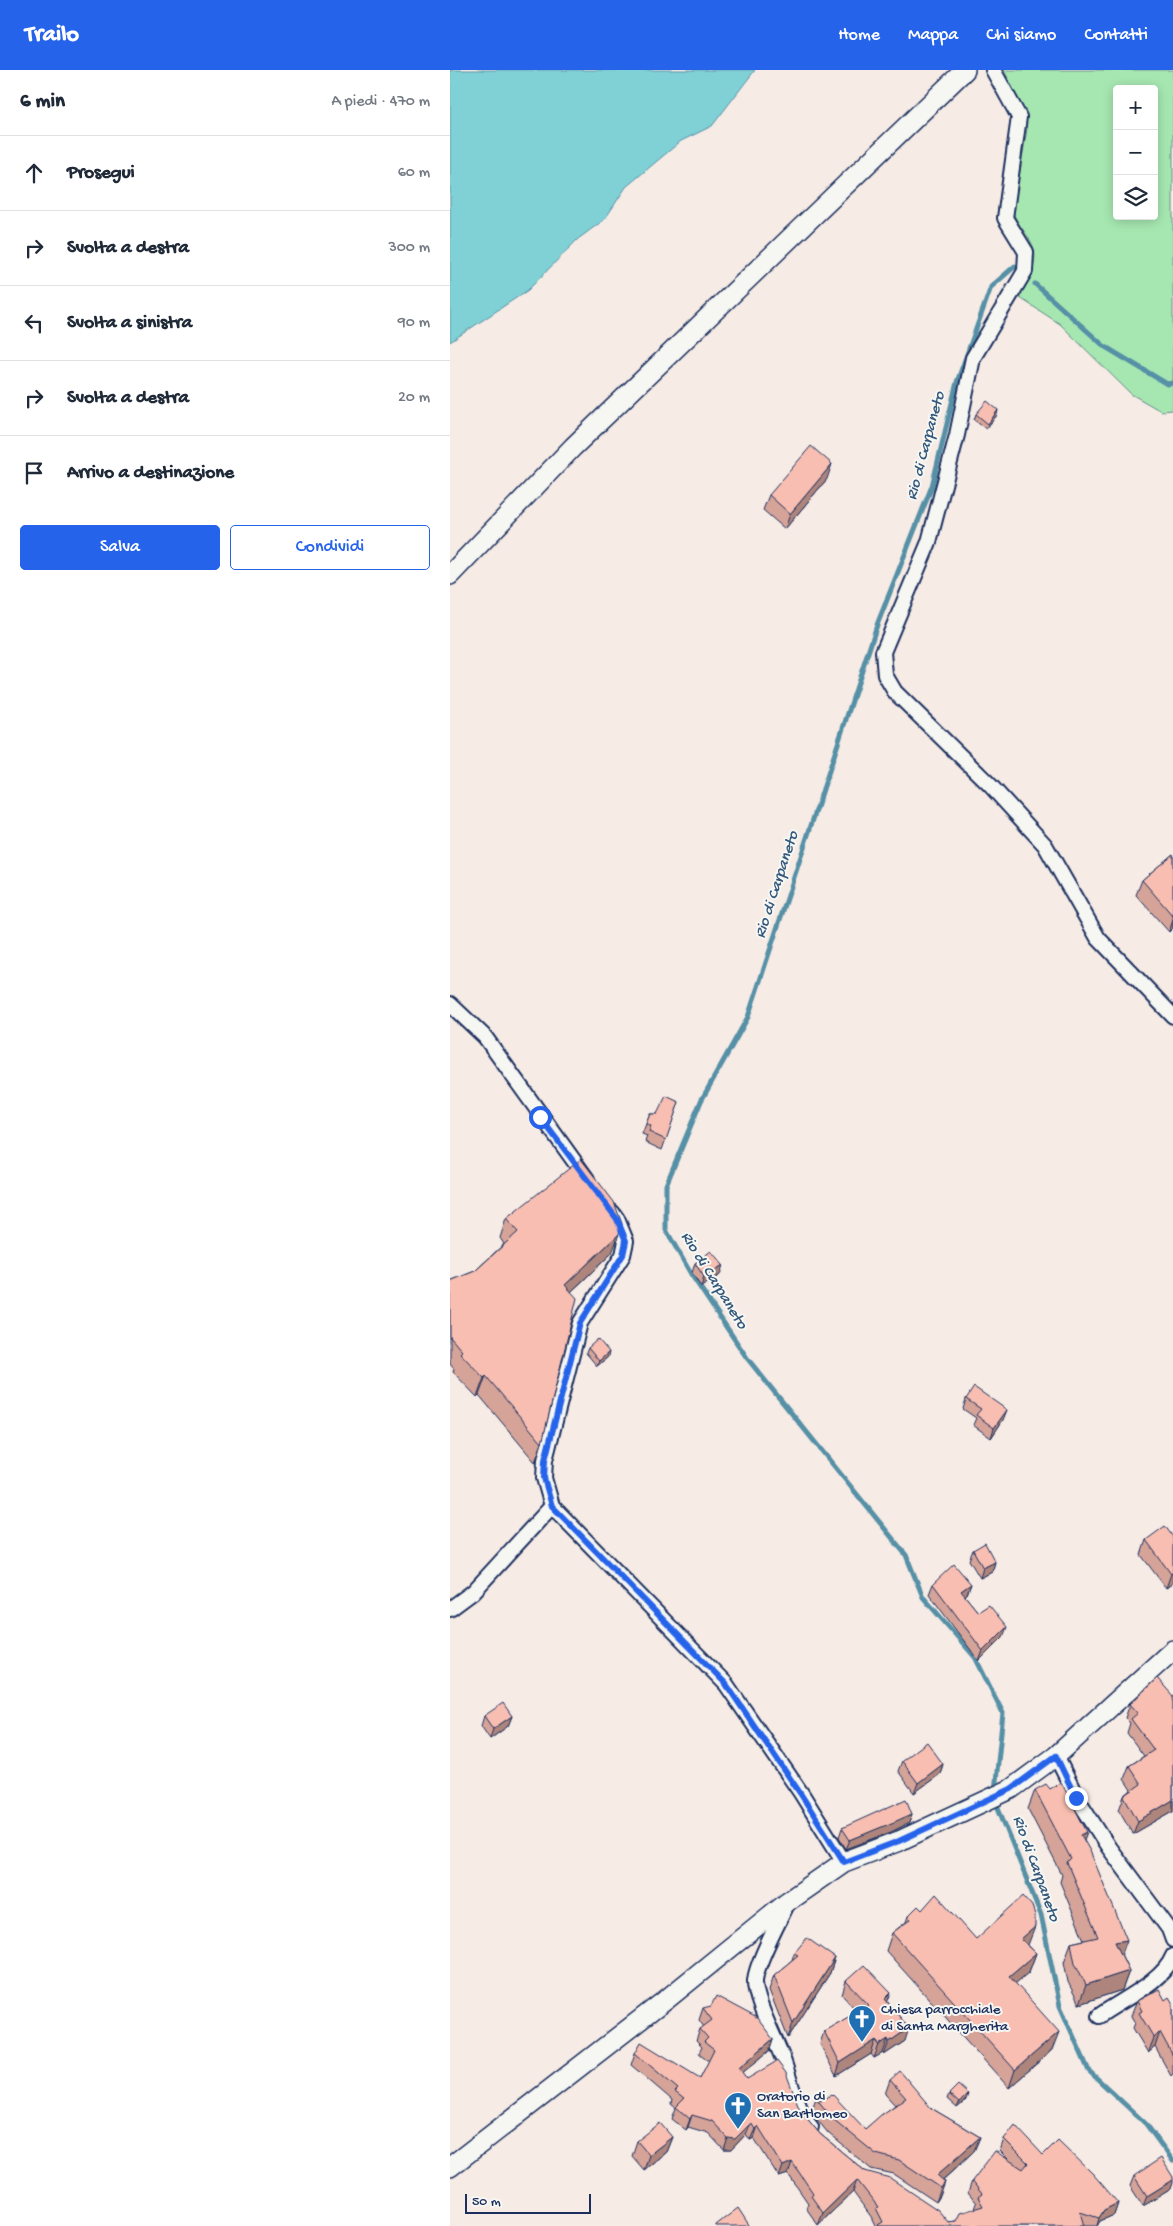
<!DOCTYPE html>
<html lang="it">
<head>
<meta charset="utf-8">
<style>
  :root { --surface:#fff; --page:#f2f2f3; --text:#1f2937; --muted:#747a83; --line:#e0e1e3; --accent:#2563eb }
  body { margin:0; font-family:"Gochi Hand",sans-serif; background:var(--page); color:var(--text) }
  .controls { position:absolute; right:15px; top:15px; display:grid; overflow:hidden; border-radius:5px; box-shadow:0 2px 12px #0003 }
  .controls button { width:45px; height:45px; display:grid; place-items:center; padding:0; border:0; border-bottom:1px solid var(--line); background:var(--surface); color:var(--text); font:25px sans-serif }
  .scale { position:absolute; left:15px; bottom:12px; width:126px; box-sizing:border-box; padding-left:5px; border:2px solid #1b2f5e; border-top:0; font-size:14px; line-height:18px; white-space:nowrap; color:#1b2f5e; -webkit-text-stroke:4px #f6f6f2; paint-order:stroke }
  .stop { position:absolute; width:15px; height:15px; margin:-11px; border:4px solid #2563eb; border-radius:50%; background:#fff }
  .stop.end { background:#2563eb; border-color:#fff; box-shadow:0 1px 5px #0008 }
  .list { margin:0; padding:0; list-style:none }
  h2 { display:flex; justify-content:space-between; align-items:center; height:65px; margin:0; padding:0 20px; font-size:21px }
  h2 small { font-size:16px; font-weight:400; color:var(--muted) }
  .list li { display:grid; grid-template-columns:32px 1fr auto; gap:15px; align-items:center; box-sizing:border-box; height:75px; padding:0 20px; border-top:1px solid var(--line) }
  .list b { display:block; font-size:19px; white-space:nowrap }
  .list em { font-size:16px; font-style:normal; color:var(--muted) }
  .actions { display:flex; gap:10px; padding:15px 20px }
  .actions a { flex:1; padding:11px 0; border:1px solid var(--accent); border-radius:5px; text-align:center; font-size:18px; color:var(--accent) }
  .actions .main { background:var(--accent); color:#fff }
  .icon { flex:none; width:28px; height:28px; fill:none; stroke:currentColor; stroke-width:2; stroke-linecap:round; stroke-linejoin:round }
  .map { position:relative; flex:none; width:723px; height:2156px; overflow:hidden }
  header { display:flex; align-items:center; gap:30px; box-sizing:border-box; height:70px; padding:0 25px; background:var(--accent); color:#fff }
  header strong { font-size:24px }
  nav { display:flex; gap:28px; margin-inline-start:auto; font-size:18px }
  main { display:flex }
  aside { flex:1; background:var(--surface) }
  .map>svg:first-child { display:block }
  .green { fill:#a6e7b1; stroke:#608b88; fill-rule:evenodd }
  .water { fill:#7fd1d6; stroke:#5790a6 }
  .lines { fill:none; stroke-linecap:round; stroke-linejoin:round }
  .stream { stroke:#5790a6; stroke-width:5 }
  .street-casing { stroke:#1b2f5e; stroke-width:18 }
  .secondary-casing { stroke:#1b2f5e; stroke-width:22 }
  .street { stroke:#f6f6f2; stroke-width:14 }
  .secondary { stroke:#f6f6f2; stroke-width:19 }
  .wall { fill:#d5a398; stroke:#1b2f5e }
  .shaded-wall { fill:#ae857c; stroke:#1b2f5e }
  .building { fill:#f8beb1; stroke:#1b2f5e }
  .route { stroke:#2563eb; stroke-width:6 }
  .labels { text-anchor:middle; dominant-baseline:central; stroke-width:4; stroke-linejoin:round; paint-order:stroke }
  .poi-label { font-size:15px; fill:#1b2f5e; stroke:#f6f6f2; text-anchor:start }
  .water-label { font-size:16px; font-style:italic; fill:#34587c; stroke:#f6f6f2 }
</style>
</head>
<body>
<header>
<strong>Trailo</strong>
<nav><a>Home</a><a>Mappa</a><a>Chi siamo</a><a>Contatti</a></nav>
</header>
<main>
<aside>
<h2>6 min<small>A piedi · 470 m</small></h2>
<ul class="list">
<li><svg class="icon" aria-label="ahead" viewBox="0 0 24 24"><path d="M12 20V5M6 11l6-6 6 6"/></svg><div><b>Prosegui</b></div><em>60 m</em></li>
<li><svg class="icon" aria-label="right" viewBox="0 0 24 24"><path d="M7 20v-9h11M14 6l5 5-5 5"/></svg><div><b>Svolta a destra</b></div><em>300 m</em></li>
<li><svg class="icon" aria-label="left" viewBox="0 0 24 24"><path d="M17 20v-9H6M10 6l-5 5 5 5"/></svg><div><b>Svolta a sinistra</b></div><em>90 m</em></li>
<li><svg class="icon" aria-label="right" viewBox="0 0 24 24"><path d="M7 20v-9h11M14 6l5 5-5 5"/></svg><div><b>Svolta a destra</b></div><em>20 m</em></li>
<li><svg class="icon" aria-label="arrive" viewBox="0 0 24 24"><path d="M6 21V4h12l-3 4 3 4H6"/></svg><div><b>Arrivo a destinazione</b></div></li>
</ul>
<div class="actions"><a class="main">Salva</a><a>Condividi</a></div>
</aside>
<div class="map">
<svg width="723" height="2156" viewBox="0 0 723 2156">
  <rect width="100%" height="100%" fill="#f6ebe5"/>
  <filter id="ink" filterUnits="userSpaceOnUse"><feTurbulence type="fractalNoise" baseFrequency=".02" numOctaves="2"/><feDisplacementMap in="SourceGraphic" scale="10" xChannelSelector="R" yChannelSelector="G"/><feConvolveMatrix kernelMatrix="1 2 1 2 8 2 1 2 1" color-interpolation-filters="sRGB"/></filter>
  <g filter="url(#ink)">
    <path class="green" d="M554,0H723V340L711,341L681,324L610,254L567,226C577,209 592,191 581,172C575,161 567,154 563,142L577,59L571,35ZM667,19H704V146H667Z"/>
    <path class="water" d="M0,0H305L262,56L231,71L176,117L155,149L128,169L78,220L0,272Z"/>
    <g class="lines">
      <path class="stream" d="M585,214L654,276L717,314L723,313
        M545,1721L553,1643L525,1587L473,1527L456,1485L297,1288L241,1204L216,1160V1115L251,1031L298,947L427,555L482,416L507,312L541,217L565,196L572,202
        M545,1730L591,1845L610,1936L639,2001L696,2054L723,2091"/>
      <defs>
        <path id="street" d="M543,0L569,47L555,148L576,182L575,201L523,288L507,365L479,472L433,582L435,605L445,622L540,715L595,775L648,868L723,946
          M0,934L35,967L137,1109
          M102,1436L276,1614L351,1723L394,1792
          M0,1539L23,1522L102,1436L94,1408L95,1390L130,1253L173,1185L176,1171L167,1149L162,1142
          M606,1686L627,1728L659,1778L719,1859L723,1870
          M338,1832C329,1852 307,1891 305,1910C304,1929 325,1968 332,1987C340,2007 346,2042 361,2057
          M649,1946C671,1930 713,1912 723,1886"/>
        <path id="secondary" d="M0,505L123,377L515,0
          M0,2097L217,1929L338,1831L394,1792L449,1771L561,1719L606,1686L723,1580"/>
      </defs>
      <use href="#street" class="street-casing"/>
      <use href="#secondary" class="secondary-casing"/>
      <use href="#street" class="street"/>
      <use href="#secondary" class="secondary"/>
    </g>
    <path class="wall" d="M526,344L547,345L536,359L524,350Z
      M377,409L335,459L313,440L319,425Z
      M723,784V858L719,862L686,825L692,810Z
      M229,1032L212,1080L195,1072L197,1066L192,1064L200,1044H207Z
      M56,1149L162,1183L121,1222L92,1373L85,1392L29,1325L27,1327L3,1302L4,1299L0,1294V1211L25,1201L54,1174L50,1168Z
      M245,1193L270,1205L251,1217L242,1203Z
      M138,1278L158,1287L147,1296L136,1283Z
      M516,1329L553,1350L541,1368L523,1355L526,1348L513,1339Z
      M723,1467V1513L716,1518L691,1485L696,1470Z
      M523,1480L545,1492L542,1502L530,1508L519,1490Z
      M483,1514H521L517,1524L515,1526L528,1542L553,1567L529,1591L479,1524Z
      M723,1626V1741L683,1764L669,1740L674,1726L681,1720L674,1709L679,1696L694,1686L677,1663L680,1653L675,1648L680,1634Z
      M34,1646H62L58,1656L40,1669L31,1656Z
      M452,1691L493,1694L490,1704L464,1723L448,1701Z
      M585,1720L634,1770L671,1884L679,1901L672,1920L629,1934L618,1912L614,1892L621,1873L634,1870L610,1812L612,1805L578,1739Z
      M462,1744L459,1753L441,1762L396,1779L389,1767L392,1758Z
      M472,1840L526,1869L578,1875L586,1883L579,1902L565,1913L602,1980L559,2018L436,1881L442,1863L456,1852L458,1846Z
      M344,1883L385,1888L380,1903L338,1968L319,1920L324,1905L342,1890Z
      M396,1911L438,1932L455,1971L434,1985L433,1983L424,1988L421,1984L386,2006L370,1974L374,1961L408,1942L392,1925Z
      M715,1930L723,1934V2004L721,2006L705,1977L698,1983L683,1958L685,1953L681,1946L687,1931Z
      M253,1938L323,1969L319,1981L292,2003L297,2009L350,2040L370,2064L415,2101L498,2152L506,2151L524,2139L526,2133L518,2123L522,2111L559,2090L550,2081L554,2069L593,2085L668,2133L664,2145L650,2151L647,2156H425L422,2150V2148L403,2122L368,2155L356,2138L358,2133L338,2104L329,2107L304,2068L300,2070L296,2064L281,2080H274L258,2063L238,2057L236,2060L222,2049L226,2038L221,2034L222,2030L181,1995L185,1983L250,2008L259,1991L249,1983L252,1977L246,1971L250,1959L254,1957L249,1950Z
      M440,2010L481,2038L530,2067L524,2081L493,2110L495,2112L490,2126L486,2132L444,2104L421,2099L378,2063L361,2042L366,2028L415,2059L445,2035L435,2024Z
      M499,2024L516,2030L507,2038L497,2029Z
      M222,2067L216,2082L194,2100L182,2086L187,2071Z
      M684,2106L721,2119L693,2136L680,2116Z"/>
    <path class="shaded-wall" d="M548,340L547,345L536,359L538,354Z
      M382,394L377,409L335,459L340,444Z
      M723,850V858L719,862Z
      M169,1164L162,1183L108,1234L115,1215Z
      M273,1195L270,1205L251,1217L254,1207Z
      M159,1282L158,1287L147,1296L149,1291Z
      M36,1306L29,1325L27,1327L34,1308Z
      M557,1340L553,1350L541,1368L544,1358Z
      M545,1492L542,1502L530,1508L533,1498Z
      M723,1502V1513L716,1518L721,1504Z
      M521,1514L517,1524L508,1531L511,1521Z
      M557,1557L553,1567L529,1591L533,1581Z
      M62,1646L58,1656L40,1669L43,1659Z
      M493,1694L490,1704L464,1723L468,1713Z
      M723,1730V1741L683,1764L688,1751Z
      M462,1744L459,1753L441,1762L396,1779L400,1770Z
      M637,1762L630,1781L631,1765Z
      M585,1857L578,1875L571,1869Z
      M677,1870L670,1889L665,1872Z
      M586,1883L579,1902L552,1925L559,1906Z
      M385,1888L380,1903L338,1968L343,1953Z
      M679,1901L672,1920L629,1934L636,1915Z
      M441,1923L436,1936L435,1929Z
      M459,1958L455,1971L434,1985L439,1972Z
      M609,1962L602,1980L559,2018L565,2000Z
      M710,1962L705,1977L698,1983L704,1968Z
      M323,1969L319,1981L285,2009L289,1998Z
      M438,1969L433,1983L424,1988L429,1975Z
      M426,1970L421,1984L386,2006L390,1993Z
      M518,2024L516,2030L507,2038L509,2033Z
      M242,2045L238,2057L236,2060L240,2049Z
      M301,2053L296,2064L281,2080H274L278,2068Z
      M308,2056L304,2068L300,2070L305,2059Z
      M222,2067L216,2082L194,2100L199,2085Z
      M530,2067L524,2081L487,2115V2105Z
      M342,2092L338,2104L329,2107L333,2096Z
      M407,2110L403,2122L368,2155L373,2143Z
      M723,2110V2113L721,2119L693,2136L697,2126Z
      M495,2112L490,2126L486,2132L491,2118Z
      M668,2133L664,2145L650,2151L647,2156L649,2148L654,2140Z"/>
    <path class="building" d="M537,331L548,340L538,354L526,344Z
      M361,376L382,394L340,444L319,425Z
      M723,784V846L692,810Z
      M216,1026L229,1032L216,1070L199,1062L201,1056L196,1054L200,1044H207Z
      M131,1089L164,1132L172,1154L169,1164L115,1215L127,1228L92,1373L36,1306L34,1308L10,1283L12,1281L0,1267V1211L25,1201L68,1162L56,1149Z
      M261,1181L273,1195L254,1207L245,1193Z
      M148,1269L159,1282L149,1291L138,1278Z
      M524,1317L557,1340L544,1358L526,1345L531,1339L516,1329Z
      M715,1456L723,1467V1502L721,1504L696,1470Z
      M535,1473L545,1492L533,1498L523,1480Z
      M504,1494L521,1514L511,1521L528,1542L539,1535L557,1557L533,1581L483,1514Z
      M707,1608L723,1626V1730L688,1751L674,1726L691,1714L679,1696L704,1680L681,1649L688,1643L680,1634Z
      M53,1633L62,1646L43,1659L34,1646Z
      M477,1672L493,1694L468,1713L452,1691Z
      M611,1712L637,1762L631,1765L640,1781L677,1870L665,1872L679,1901L636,1915L625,1893L621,1873L648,1867L617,1793L621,1789L585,1720L596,1714L600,1719Z
      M456,1729L462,1744L444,1752L400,1770L392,1758Z
      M486,1824L526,1869L573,1826L582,1836L585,1845V1857L571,1869L586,1883L559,1906L609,1962L565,2000L442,1863L461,1849L458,1846L468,1836L472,1840Z
      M357,1868L385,1888L343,1953L324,1905L348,1885L344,1883Z
      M414,1895L441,1923L435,1929L459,1958L439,1972L438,1969L429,1975L426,1970L390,1993L374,1961L419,1935L396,1911Z
      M709,1919L715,1930L719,1927L723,1934V1986L710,1962L704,1968L689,1943L692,1941L687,1931Z
      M266,1926L307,1948L323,1969L289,1998L297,2009L327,1991L336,2003L350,2040L370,2064L415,2101L440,2108L488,2140L498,2152L506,2151L510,2143L533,2136L528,2127L532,2124L522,2111L545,2081L573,2099L578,2093L554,2069L565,2055L593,2085L608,2070L643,2104L668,2133L654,2140L649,2148L630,2142L634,2156H426L433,2152L426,2138L428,2137L407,2110L373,2143L361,2126L363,2123L342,2092L333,2096L308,2056L305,2059L301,2053L285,2069L278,2068L262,2051L242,2045L240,2049L226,2037L234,2029L225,2022L228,2019L185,1983L191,1972L250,2008L264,1980L254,1972L258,1968L250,1959L262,1950L253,1938L261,1936Z
      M450,2001L481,2038L530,2067L487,2105L495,2112L491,2118L449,2090L426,2084L383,2049L366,2028L367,2027L371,2031L382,2024L415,2059L431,2045L456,2028L440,2010Z
      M508,2015L518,2024L509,2033L499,2024Z
      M210,2053L222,2067L199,2085L187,2071Z
      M711,2088L723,2107V2110L697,2126L684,2106Z
      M288,2138L299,2155L298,2156H266V2155Z"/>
  </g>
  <g class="lines" filter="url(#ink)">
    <path class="route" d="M90,1047L167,1149L176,1171L173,1185L130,1253L95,1390L94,1408L102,1436L276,1614L350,1723L394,1792L449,1771L561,1719L606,1686L626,1728"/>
  </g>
  <defs>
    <symbol id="church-pin" viewBox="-11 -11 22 30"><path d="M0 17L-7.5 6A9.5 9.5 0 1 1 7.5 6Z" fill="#1f6fb2" stroke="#f6f6f2"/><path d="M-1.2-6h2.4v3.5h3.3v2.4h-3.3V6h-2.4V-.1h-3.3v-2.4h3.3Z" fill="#fff"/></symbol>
  </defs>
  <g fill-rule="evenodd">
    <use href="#church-pin" x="396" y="1933" width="32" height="43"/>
    <use href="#church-pin" x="272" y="2020" width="32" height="43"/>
  </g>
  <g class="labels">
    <g class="poi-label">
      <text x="431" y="1940">Chiesa parrocchiale<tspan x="431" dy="17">di Santa Margherita</tspan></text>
      <text x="307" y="2027">Oratorio di<tspan x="307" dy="17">San Bartlomeo</tspan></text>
    </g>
    <g class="water-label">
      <text transform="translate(477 376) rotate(-75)">Rio di Carpaneto</text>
      <text transform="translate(328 815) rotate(-72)">Rio di Carpaneto</text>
      <text transform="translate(263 1211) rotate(58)">Rio di Carpaneto</text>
      <text transform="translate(585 1799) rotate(70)">Rio di Carpaneto</text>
    </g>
  </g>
</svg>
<div class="controls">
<button>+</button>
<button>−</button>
<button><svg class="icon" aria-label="layers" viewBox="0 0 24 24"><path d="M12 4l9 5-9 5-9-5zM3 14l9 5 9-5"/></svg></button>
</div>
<div class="scale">50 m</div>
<div class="stop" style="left:90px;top:1047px"></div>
<div class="stop end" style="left:626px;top:1728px"></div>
</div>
</main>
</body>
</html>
